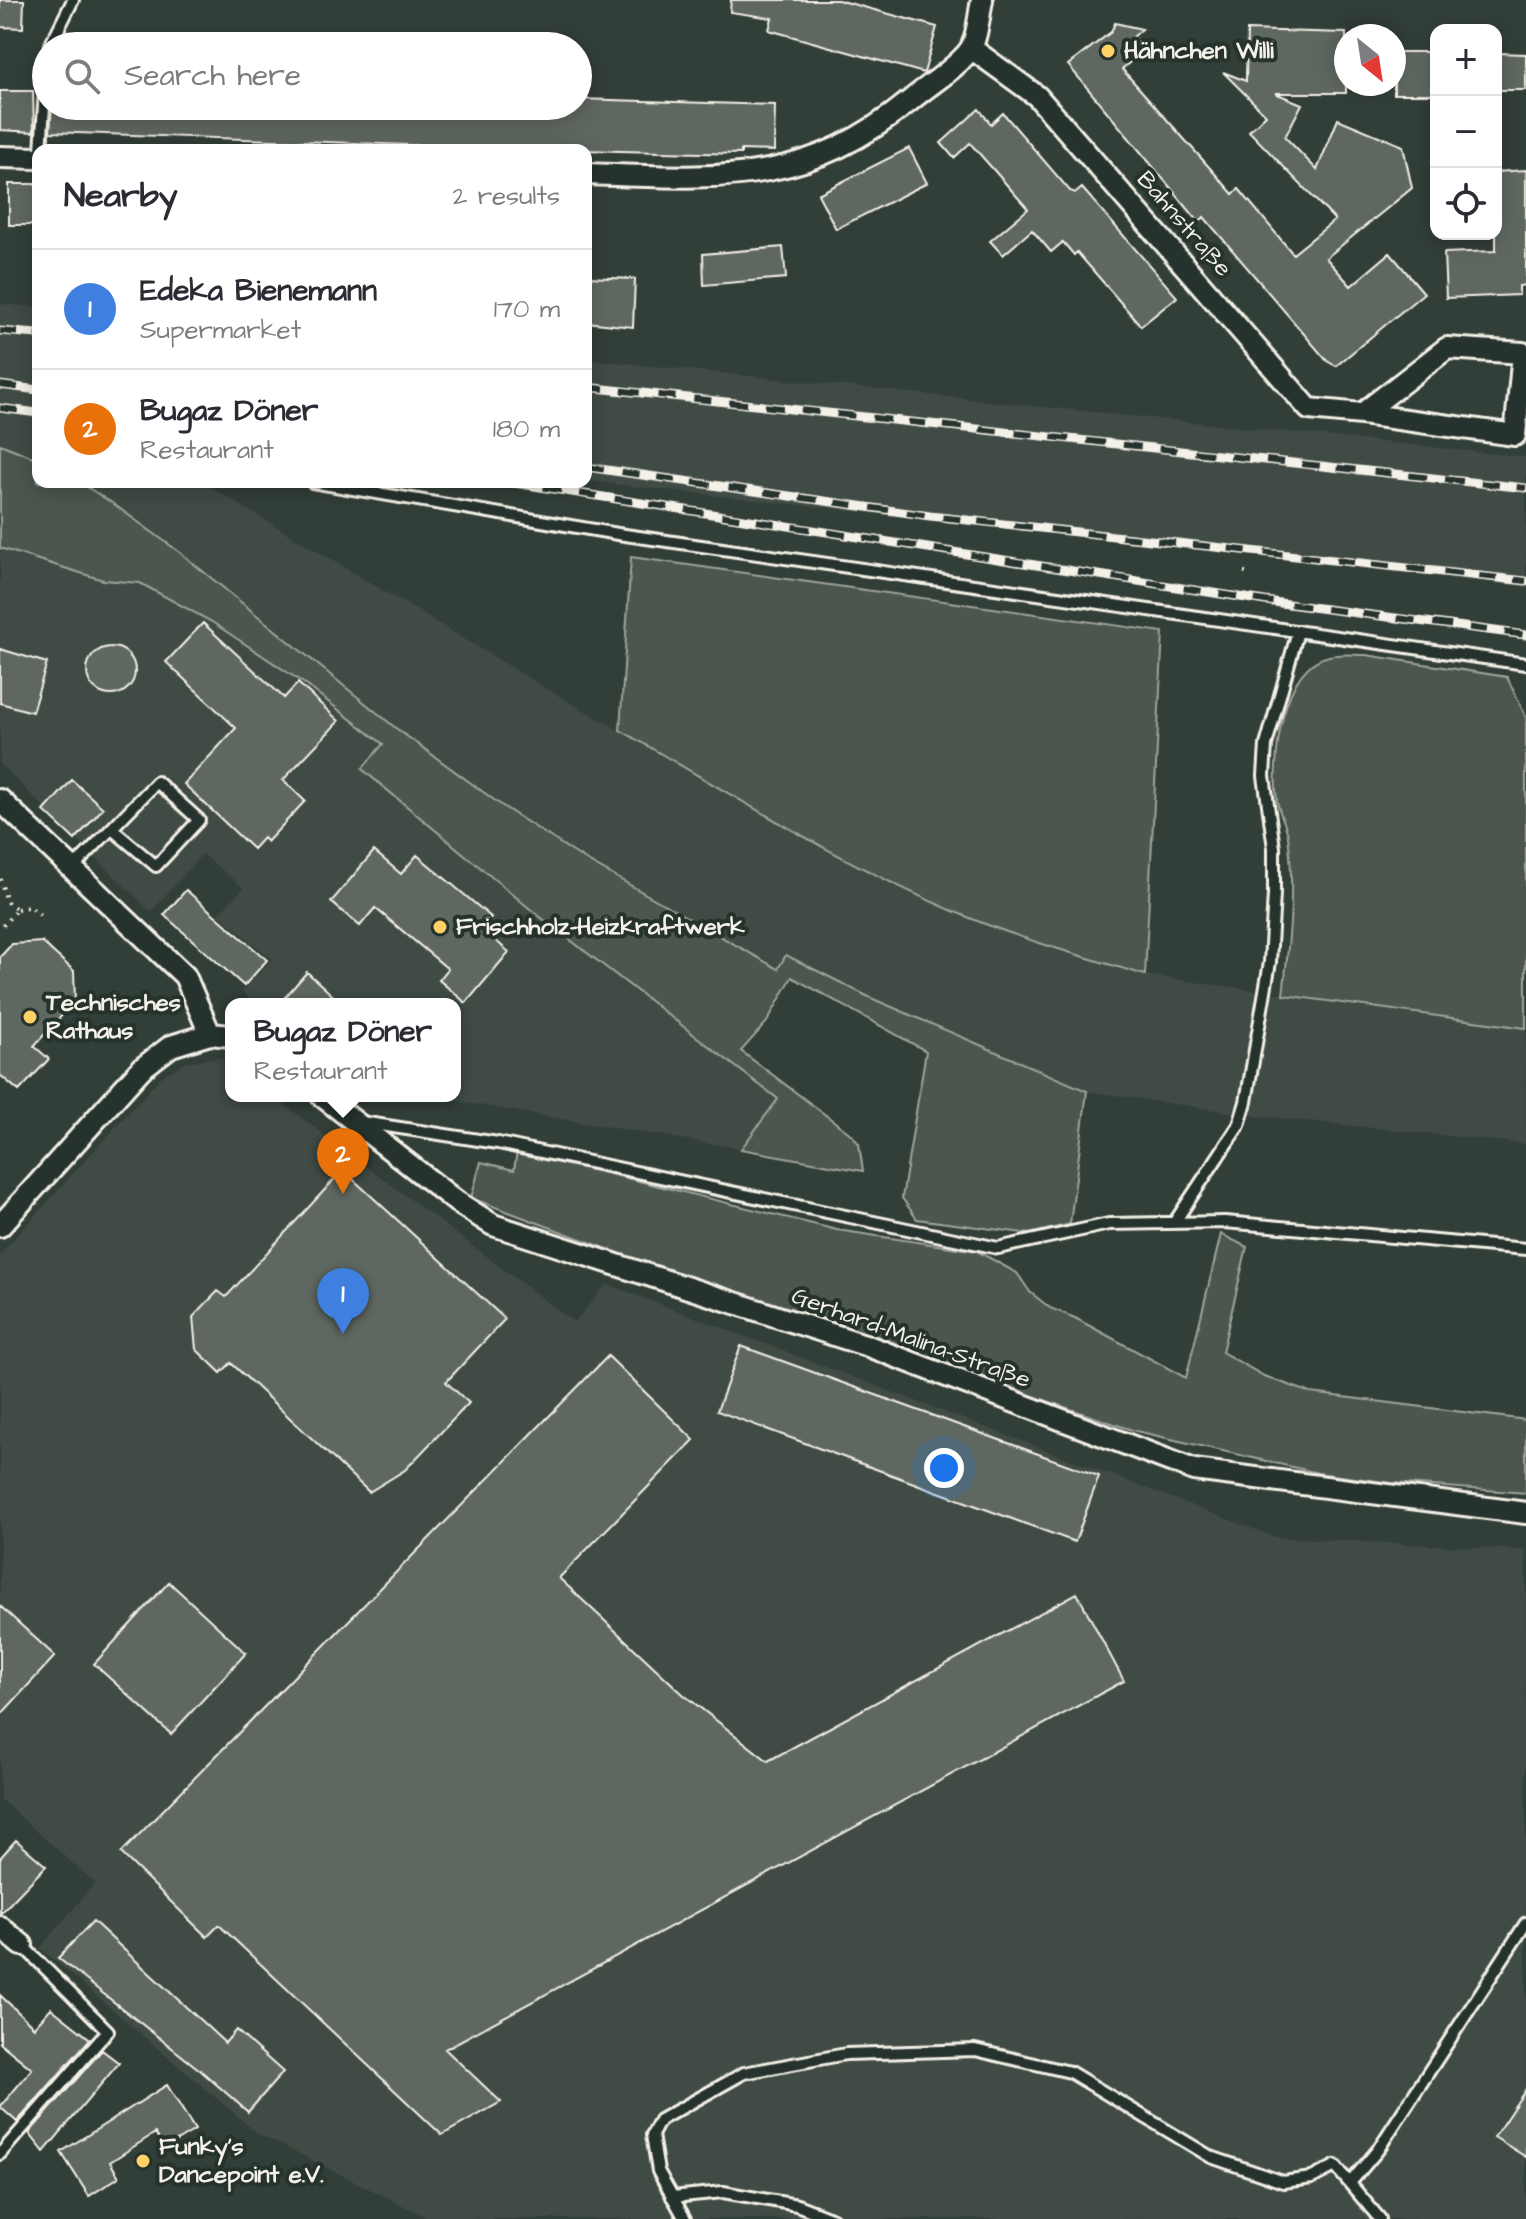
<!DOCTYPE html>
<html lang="en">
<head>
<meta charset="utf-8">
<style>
  :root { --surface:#fff; --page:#f7f7f7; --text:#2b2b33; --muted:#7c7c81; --line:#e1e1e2; --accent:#d93025 }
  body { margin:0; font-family:"Architects Daughter",sans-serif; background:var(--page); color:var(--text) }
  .controls { position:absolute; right:24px; top:24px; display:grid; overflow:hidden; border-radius:16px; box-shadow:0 4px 20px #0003 }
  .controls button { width:72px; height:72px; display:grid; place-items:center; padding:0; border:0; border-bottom:2px solid var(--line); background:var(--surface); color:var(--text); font:40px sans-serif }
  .compass { position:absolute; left:1334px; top:24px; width:72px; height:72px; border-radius:50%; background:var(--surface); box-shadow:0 4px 20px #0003; rotate:150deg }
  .you { position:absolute; left:944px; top:1468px; width:28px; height:28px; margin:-20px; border:6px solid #fff; border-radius:50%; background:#1a73e8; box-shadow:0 0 0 12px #1a73e833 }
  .badge { display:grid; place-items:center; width:52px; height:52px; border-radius:50%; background:var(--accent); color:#fff; font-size:26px; font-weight:700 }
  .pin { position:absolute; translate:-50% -66px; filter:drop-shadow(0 2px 4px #0008) }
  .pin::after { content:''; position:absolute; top:42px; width:28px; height:24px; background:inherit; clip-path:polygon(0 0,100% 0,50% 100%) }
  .popup { position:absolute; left:225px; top:998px; width:236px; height:104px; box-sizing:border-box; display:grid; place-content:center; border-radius:16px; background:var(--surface); filter:drop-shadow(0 2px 6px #0005); font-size:26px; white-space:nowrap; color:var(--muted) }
  .popup b { font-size:30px; color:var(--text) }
  .popup::after { content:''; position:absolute; left:50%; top:100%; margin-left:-16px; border:16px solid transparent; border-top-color:var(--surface) }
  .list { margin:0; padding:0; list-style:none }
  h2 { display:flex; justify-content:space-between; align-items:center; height:104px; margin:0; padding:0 32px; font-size:34px }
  h2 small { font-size:26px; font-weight:400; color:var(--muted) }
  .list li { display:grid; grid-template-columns:52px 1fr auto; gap:24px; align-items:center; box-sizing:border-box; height:120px; padding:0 32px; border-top:2px solid var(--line) }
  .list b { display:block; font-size:30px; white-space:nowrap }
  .list p { margin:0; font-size:26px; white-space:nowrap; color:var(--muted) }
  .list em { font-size:26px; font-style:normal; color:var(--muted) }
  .icon { flex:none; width:44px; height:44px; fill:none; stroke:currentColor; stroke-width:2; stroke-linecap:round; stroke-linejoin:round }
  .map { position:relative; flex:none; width:1526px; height:2219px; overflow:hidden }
  .search { position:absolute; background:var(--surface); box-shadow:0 4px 20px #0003; left:32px; top:32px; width:560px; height:88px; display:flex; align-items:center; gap:20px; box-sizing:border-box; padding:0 28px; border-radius:44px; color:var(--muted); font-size:30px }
  .panel { position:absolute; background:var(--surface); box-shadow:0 4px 20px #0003; left:32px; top:144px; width:560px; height:344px; border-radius:16px }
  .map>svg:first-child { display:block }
  .built { fill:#404b44 }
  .green { fill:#4c564f; stroke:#a0a49c; stroke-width:2 }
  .building { fill:#5f6861; stroke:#f4f1e8; stroke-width:2 }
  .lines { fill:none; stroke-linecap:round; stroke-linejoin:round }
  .service-casing { stroke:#f4f1e8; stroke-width:16 }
  .minor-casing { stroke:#f4f1e8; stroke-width:26 }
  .path { stroke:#f4f1e8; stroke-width:4; stroke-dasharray:2 6; stroke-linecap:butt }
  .service { stroke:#26332d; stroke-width:10 }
  .minor { stroke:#26332d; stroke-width:20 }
  .rail-casing { stroke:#f4f1e8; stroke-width:9 }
  .rail { stroke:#26332d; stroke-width:6; stroke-dasharray:18; stroke-linecap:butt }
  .poi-dot { fill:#ffd166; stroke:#26332d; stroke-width:3 }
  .labels { text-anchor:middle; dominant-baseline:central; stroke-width:8; stroke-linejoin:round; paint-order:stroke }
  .poi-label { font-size:24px; font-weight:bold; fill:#f4f1e8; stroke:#26332d; text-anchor:start }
  .street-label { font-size:24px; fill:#f4f1e8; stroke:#26332d }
</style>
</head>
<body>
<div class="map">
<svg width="1526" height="2219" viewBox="0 0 1526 2219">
  <rect width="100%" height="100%" fill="#323e38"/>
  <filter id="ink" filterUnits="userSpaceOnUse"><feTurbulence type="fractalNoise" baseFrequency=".0125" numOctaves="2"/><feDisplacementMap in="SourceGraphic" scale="16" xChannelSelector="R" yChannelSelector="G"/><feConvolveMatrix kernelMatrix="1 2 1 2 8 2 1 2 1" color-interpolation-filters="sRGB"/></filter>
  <g filter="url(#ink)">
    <path class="built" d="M0,304L38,307V459L0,444Z
      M586,359L1526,457V587L586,481Z
      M79,482H202L566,700L811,839L965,918L1145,975L1526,1028V1144L1248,1115L1087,1091L871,998L787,955L778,969L584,859L501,805L397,729L178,551Z
      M0,548L103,580L139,583L212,622L305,684L384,745L362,770L535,913L779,1099L741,1149L425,1096H455V1004H257L242,992L272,959L218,914L244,888L202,854L151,912L0,764Z
      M224,1057L231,1063V1096H273L574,1322L607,1284L1275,1537L1526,1550V2219H430L257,2133L40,1948L95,1883L0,1799V1254L162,1076L186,1062Z"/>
    <path class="green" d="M0,444L38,459V482H79L112,503L178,551L397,729L501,805L584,859L778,969L786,955L871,998L1087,1091L1070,1224L1030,1234L917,1219L902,1198L926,1051L792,977L767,1022L741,1051L852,1135L859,1144L863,1171L741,1149L778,1099L535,913L362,769L383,744L305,684L212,622L140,583L103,580L0,548Z
      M631,557L1163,632L1145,975C1085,957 1023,940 965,916C845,866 733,795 620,730Z
      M1366,655L1507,677L1526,717V1028L1283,995C1289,943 1295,888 1288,836C1286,824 1279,813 1277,801C1272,762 1280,667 1329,656C1340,653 1355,655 1366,655Z
      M517,1151L837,1230L977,1251L1017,1273L1030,1292L1050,1308L1075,1318L1186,1378L1221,1234L1247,1247L1222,1352L1264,1376L1311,1393L1526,1420V1493L1392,1483L1318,1473L1132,1430L675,1274L471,1198L481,1162L514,1170Z"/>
    <path class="building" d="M0,0H24L23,28L0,27Z
      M731,0H838L937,27L924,73L769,30L772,18L730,12Z
      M1115,23L1142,29L1133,37L1144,50L1122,69L1233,194L1239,189L1293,254L1335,220L1249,131L1266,115L1223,72L1246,81L1247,30L1346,33V93H1275L1302,104L1285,137L1317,170L1338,119L1403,146L1412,188L1326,258L1351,286L1390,253L1424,293L1336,366L1327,361L1204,217L1199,222L1068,65L1111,32Z
      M1394,52H1436V94H1394Z
      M1496,53L1526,54V90H1496Z
      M0,91H33L34,132L0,130Z
      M578,99L775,105L774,151L741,150V154L463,147L50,132L52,106H578Z
      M979,109L991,124L1003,113L1070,191L1076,193L1082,188L1177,297L1141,326L1077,252L1074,255L1063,242L1051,252L1032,230L1003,255L990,241L1028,209L970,143L954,158L941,143Z
      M909,148L927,183L836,229L818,194Z
      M1526,170V285L1519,286V295L1446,298L1444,253L1496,251V172Z
      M9,184H38V225H9Z
      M783,247L786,278L704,285L703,254Z
      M586,277L635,279L633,327L586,322Z
      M203,623L284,698L298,683L339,721L283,780L305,801L267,842L263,838L253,849L184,784L236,728L166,662Z
      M87 671a24 24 0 1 1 48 0a24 24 0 1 1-48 0Z
      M0,649L47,663L32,712L0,703Z
      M72,780L103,808L75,840L44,811Z
      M374,851L401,874L417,855L491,917L481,928L509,952L466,1003L439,980L448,969L375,908L360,926L331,902Z
      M186,890L267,960L244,986L164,915Z
      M42,942L74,971L75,1001L34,1046L49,1059L19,1091L0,1075V957L12,944Z
      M307,972L342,1004H279Z
      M343,1170L505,1319L446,1382L469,1403L405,1470L369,1492L231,1363L221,1373L196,1349L193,1317L218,1291L226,1297Z
      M741,1346L1099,1476L1075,1542L717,1411Z
      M608,1356L694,1440L559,1578L684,1695L768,1761L1077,1593L1124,1681L445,2049L501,2102L442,2135L219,1925L207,1937L121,1853Z
      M169,1582L246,1653L171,1734L94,1664Z
      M0,1606L55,1656L0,1716Z
      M16,1840L46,1866L0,1914V1858Z
      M93,1921L225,2043L236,2030L283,2072L248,2112L200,2070L58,1958Z
      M0,1995L34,2027L51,2008L90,2039L17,2122L0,2107L32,2069L0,2043Z
      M102,2050L119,2063L44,2152L29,2133Z
      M167,2085L195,2130L165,2148L155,2133L110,2162L119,2177L89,2196L61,2152Z
      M1526,2089V2157L1494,2137Z"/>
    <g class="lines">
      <defs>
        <path id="service" d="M50,46L73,0
          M41,150L46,76
          M312,482L618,534L1526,664
          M72,869L157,782L199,820L156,866L112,829
          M361,1122L498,1143L998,1248L1109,1224L1225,1222L1526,1249
          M1174,1223L1239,1125L1246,1102L1270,962L1274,894V848L1264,776L1266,745L1298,631
          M0,2154L108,2031L22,1945
          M1350,2183L1377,2151L1526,1923
          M672,2197L723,2192L797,2205L833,2219
          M685,2219L658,2171L652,2135L660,2120L744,2073L846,2054L975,2050L1070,2072L1211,2157L1283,2182L1312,2178L1335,2166L1380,2219"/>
        <path id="minor" d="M971,48L1037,96L1309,409L1362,414L1447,348L1523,353L1515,435L1362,414
          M0,157L38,158
          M586,174C716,178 803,189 911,100C926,87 961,65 971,48C978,35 979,14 982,0
          M0,800L185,976L210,1034
          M322,1096L457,1202L493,1225L868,1346L1194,1470L1526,1513
          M0,1226L141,1069L171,1046L210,1034L231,1036
          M0,1927L22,1945"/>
      </defs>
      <use href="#service" class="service-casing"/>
      <use href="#minor" class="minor-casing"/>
      <path class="path" d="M1244,572L1250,573
        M0,879L7,902L17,909L0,929
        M17,909L30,907L43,917"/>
      <use href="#service" class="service"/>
      <use href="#minor" class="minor"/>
      <defs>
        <path id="rail" d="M0,331L38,334
          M0,385L38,390
          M586,387L1526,488
          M0,408L38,413
          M586,467L930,516L1526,581
          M508,482L1265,601L1526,635"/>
      </defs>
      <use href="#rail" class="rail-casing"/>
      <use href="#rail" class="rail"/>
    </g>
  </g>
  <g class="poi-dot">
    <circle cx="1108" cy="51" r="8"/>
    <circle cx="440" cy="927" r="8"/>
    <circle cx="30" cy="1017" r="8"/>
    <circle cx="143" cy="2161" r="8"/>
  </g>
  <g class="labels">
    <g class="poi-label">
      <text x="1124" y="51">Hähnchen Willi</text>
      <text x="456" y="927">Frischholz-Heizkraftwerk</text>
      <text x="46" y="1003">Technisches<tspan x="46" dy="28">Rathaus</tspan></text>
      <text x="159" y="2147">Funky's<tspan x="159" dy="28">Dancepoint e.V.</tspan></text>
    </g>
    <g class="street-label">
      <text transform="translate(1184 224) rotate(49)">Bahnstraße</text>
      <text transform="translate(911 1338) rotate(20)">Gerhard-Malina-Straße</text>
    </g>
  </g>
</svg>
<div class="controls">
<button>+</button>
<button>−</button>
<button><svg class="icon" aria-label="locate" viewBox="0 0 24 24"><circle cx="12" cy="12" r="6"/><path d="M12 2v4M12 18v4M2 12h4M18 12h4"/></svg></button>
</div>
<svg class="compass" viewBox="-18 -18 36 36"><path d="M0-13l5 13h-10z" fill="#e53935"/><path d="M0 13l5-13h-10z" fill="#7c7c81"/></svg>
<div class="you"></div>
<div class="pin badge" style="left:343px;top:1334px;background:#3f7fe0">1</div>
<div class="pin badge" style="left:343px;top:1194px;background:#e8710a">2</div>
<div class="popup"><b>Bugaz Döner</b>Restaurant</div>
<div class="search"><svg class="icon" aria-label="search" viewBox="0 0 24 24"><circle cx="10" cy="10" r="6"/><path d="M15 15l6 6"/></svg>Search here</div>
<section class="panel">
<h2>Nearby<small>2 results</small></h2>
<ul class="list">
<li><span class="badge" style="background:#3f7fe0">1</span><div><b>Edeka Bienemann</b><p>Supermarket</p></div><em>170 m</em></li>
<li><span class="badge" style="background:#e8710a">2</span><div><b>Bugaz Döner</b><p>Restaurant</p></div><em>180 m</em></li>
</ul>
</section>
</div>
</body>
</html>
